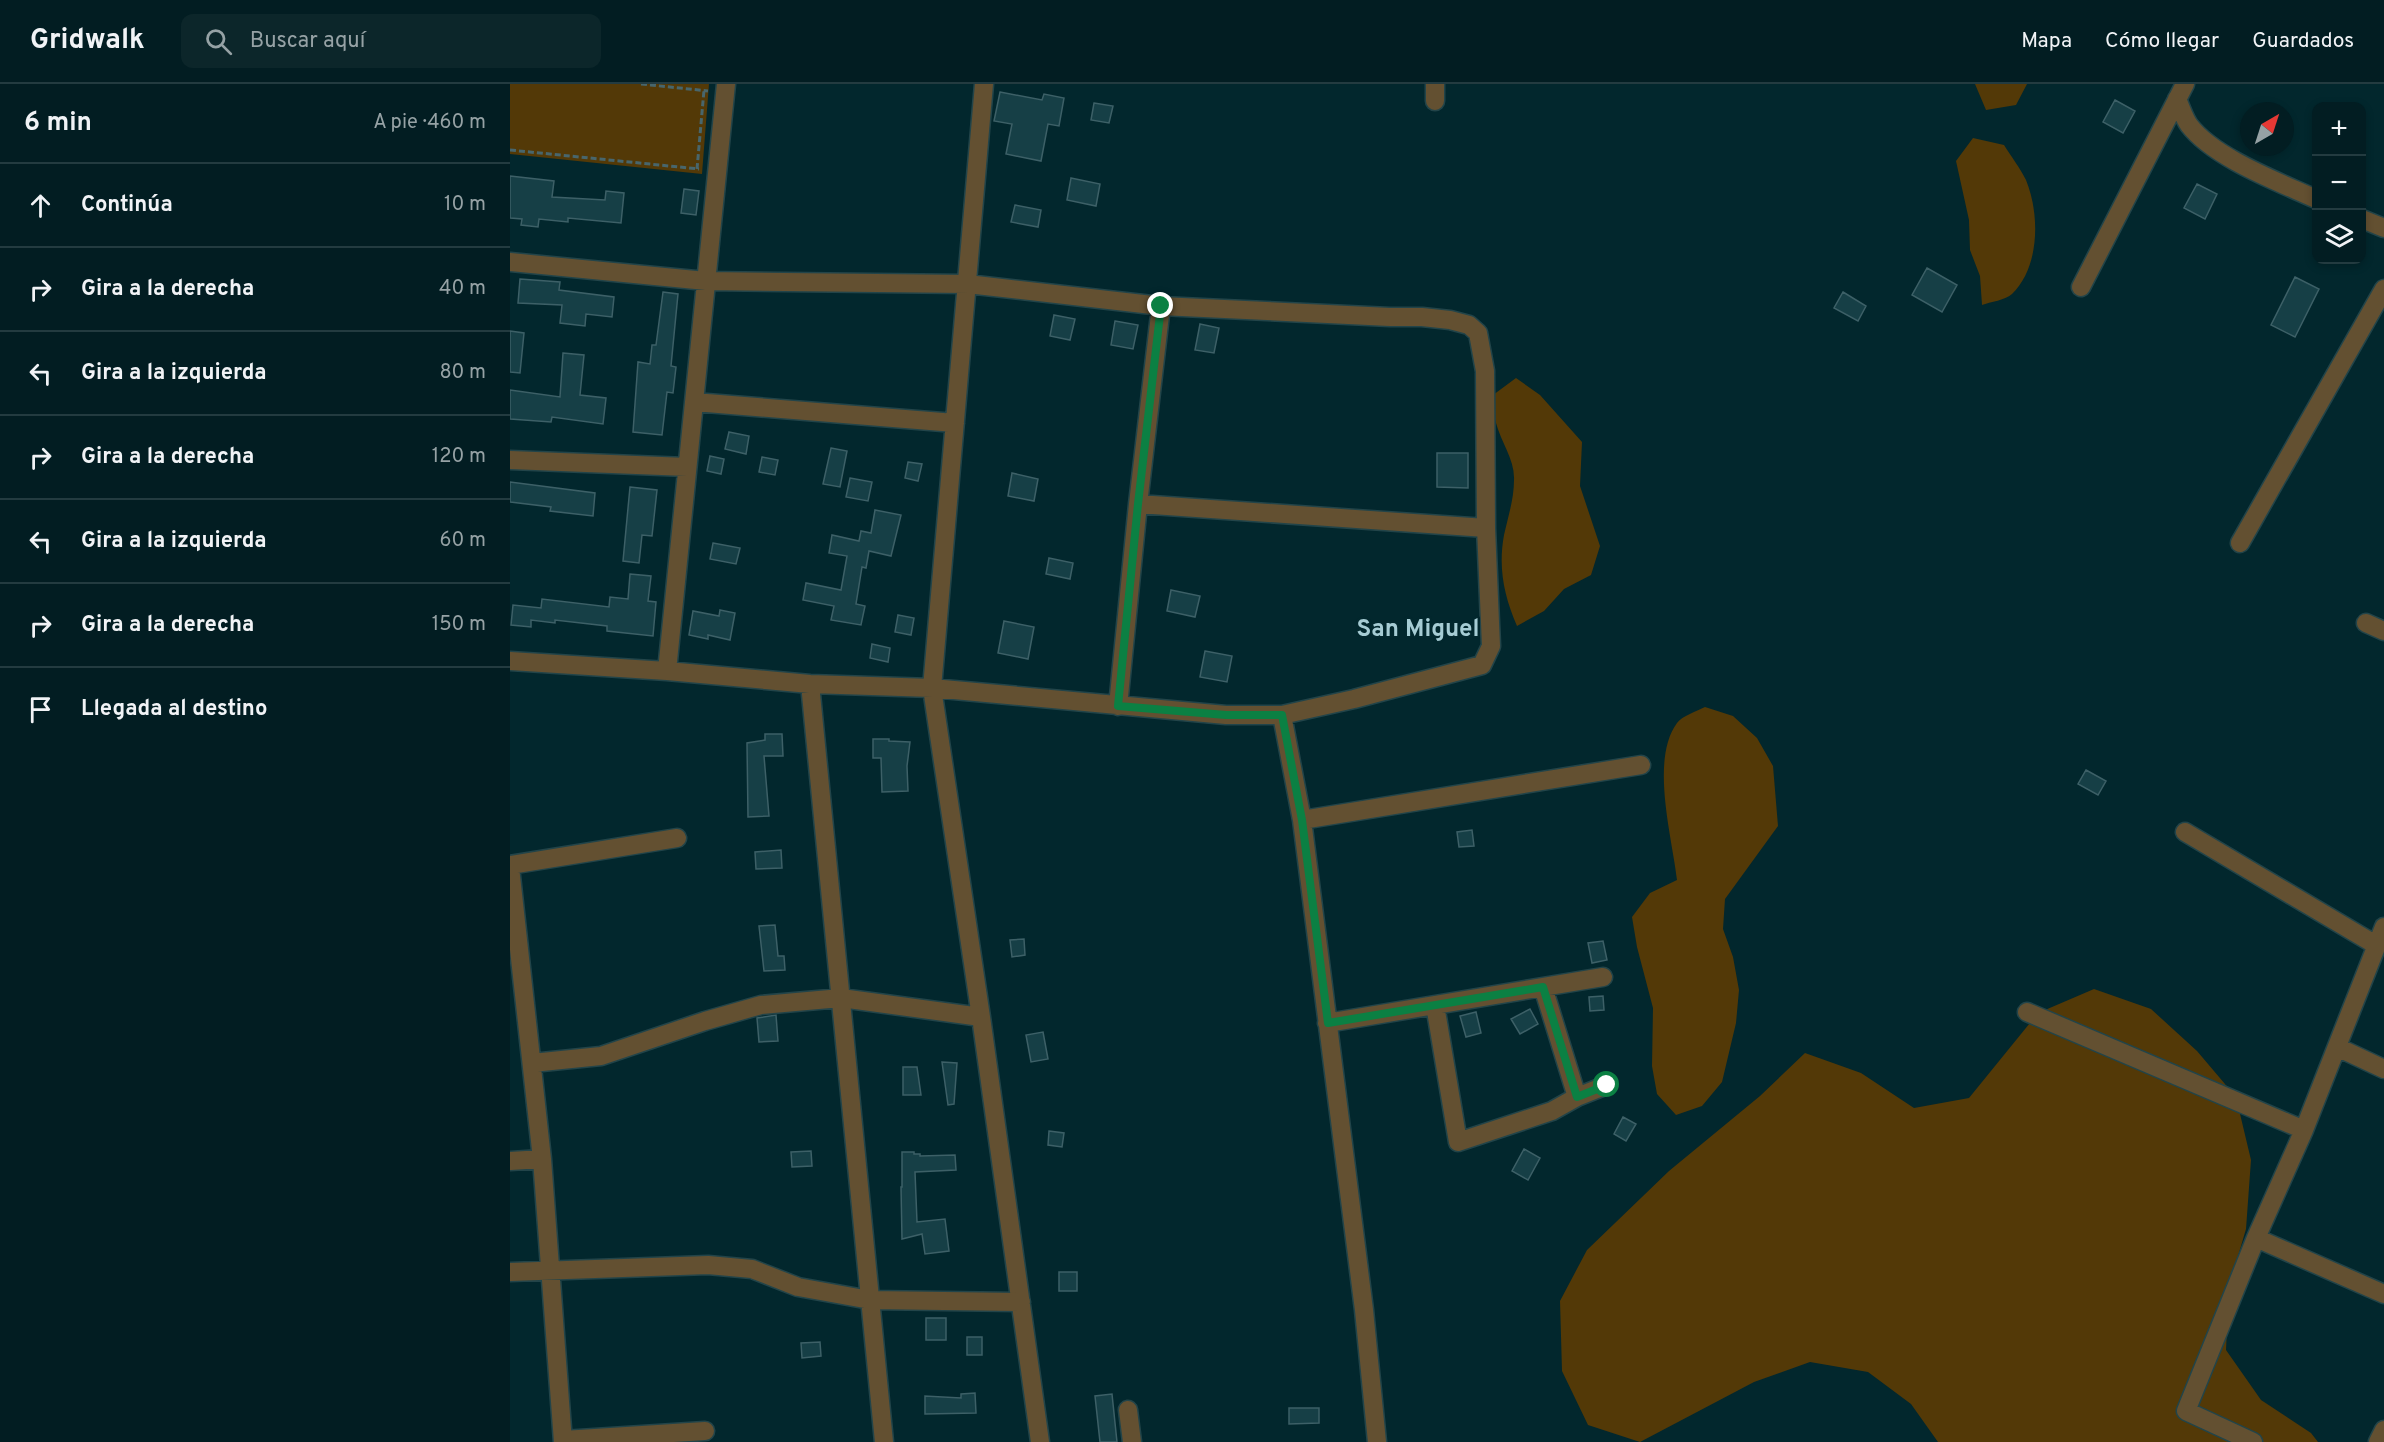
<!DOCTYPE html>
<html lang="es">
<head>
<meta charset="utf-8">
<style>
  :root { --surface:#021d22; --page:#0c262a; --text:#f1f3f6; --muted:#96a2a5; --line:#233b40 }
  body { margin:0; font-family:Overpass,sans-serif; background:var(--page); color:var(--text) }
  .controls { position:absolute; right:18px; top:18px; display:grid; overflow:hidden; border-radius:12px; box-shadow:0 3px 9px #0003 }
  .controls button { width:54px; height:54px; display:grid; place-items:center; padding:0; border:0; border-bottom:2px solid var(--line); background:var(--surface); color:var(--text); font:30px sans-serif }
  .compass { position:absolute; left:1730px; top:18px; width:54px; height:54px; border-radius:50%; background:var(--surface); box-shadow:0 3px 9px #0003; rotate:39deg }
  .stop { position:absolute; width:18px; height:18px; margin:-14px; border:4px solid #0b8043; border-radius:50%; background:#fff }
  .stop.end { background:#0b8043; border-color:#fff; box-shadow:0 2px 6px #0008 }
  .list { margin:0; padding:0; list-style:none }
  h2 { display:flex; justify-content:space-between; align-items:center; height:78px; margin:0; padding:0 24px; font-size:26px }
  h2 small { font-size:20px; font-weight:400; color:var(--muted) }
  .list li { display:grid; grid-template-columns:39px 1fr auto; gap:18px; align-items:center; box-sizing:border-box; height:84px; padding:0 24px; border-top:2px solid var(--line) }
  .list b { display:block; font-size:22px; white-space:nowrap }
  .list em { font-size:20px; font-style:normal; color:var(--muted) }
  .icon { flex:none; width:33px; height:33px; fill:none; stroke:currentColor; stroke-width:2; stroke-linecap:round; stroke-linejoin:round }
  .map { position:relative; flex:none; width:1874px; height:1358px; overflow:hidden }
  header { display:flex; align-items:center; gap:36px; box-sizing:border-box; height:84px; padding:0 30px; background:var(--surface); border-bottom:2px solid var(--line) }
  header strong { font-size:28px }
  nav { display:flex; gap:33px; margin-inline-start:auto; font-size:21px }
  .search { width:420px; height:54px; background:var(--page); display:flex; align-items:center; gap:15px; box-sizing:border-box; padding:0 21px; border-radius:12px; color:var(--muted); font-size:22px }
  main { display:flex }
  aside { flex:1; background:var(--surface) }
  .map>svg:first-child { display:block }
  .green { fill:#533907 }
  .building { fill:#163f46; stroke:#3d6067; stroke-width:1.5 }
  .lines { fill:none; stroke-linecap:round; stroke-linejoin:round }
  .minor-casing { stroke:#224449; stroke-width:21 }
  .path { stroke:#48666c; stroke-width:3; stroke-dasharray:6 3; stroke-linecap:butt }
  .minor { stroke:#635031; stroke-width:18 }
  .route { stroke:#0b8043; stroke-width:8 }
  .labels { text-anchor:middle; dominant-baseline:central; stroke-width:5; stroke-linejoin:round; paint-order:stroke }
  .district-label { font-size:24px; font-weight:bold; fill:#a6ccd4; stroke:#02272d }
</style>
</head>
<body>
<header>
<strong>Gridwalk</strong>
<div class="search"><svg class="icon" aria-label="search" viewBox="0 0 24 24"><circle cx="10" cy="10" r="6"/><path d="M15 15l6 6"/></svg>Buscar aquí</div>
<nav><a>Mapa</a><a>Cómo llegar</a><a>Guardados</a></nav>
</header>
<main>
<aside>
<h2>6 min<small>A pie · 460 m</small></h2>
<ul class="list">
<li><svg class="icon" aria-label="ahead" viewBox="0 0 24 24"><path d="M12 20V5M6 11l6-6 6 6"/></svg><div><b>Continúa</b></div><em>10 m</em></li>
<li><svg class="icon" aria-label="right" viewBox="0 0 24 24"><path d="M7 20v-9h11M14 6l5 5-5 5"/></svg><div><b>Gira a la derecha</b></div><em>40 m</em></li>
<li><svg class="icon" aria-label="left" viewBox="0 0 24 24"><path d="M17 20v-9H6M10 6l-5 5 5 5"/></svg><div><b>Gira a la izquierda</b></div><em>80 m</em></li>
<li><svg class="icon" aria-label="right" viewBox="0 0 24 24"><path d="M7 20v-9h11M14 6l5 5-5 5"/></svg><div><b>Gira a la derecha</b></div><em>120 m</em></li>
<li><svg class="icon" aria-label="left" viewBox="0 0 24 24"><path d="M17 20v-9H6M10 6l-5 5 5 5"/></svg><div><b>Gira a la izquierda</b></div><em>60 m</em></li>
<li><svg class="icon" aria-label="right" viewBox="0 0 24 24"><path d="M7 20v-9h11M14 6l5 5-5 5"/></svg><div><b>Gira a la derecha</b></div><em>150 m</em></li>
<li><svg class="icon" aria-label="arrive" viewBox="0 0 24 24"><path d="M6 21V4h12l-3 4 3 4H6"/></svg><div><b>Llegada al destino</b></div></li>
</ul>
</aside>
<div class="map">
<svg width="1874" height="1358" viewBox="0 0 1874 1358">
  <rect width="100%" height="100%" fill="#02272d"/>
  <path class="green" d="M0,0H199L192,90L0,70Z
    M1465,0H1517L1506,21L1476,26Z
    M1463,54L1494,61C1501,72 1510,84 1516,96C1530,130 1530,183 1502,210C1496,216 1480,218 1472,221L1470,192L1460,166L1459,136L1446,77Z
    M1006,294L1030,311L1072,358L1070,402L1090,462L1081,491L1054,505L1034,527L1007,542C994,512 988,484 994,451C998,433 1004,415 1004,396C1005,376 991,358 986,339C983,330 984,320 983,311Z
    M1195,623L1223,632L1247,654L1263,682L1268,742L1215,815L1213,845L1223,873L1229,906L1226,939L1212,998L1192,1022L1166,1031L1147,1010L1142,982L1143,924L1127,863L1122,833L1140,809L1167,796C1162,752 1140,676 1167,639C1172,632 1187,627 1195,623Z
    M1584,905L1641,925L1687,967L1726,1013L1741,1076L1736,1145L1719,1203L1716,1266L1751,1316L1801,1349L1808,1358H1428L1401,1320L1358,1288L1300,1278L1244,1298L1130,1358L1078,1341L1052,1287L1050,1217L1077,1166L1159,1087L1250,1012L1295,969L1351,989L1404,1024L1459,1014L1528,929Z"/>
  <path class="building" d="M490,8L532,16L534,10L554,14L549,42L538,40L531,77L496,70L502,40L484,37Z
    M1605,16L1625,27L1613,49L1593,38Z
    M584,19L603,22L599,39L581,36Z
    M0,92L44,97L42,113L95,116L96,107L114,109L111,139L58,134V138L29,135L28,143L11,141L12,135L0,134Z
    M561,94L590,100L586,122L557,116Z
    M1687,100L1707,110L1695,135L1674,124Z
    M174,105L189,107L186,131L171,129Z
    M505,121L531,126L528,143L501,138Z
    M1417,184L1447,201L1432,228L1402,211Z
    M1785,193L1809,205L1785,253L1761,241Z
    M10,195L50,198L49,206L104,213L102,233L76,230L75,242L50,239L52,221L8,219Z
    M153,208L168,210L161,282L166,283L163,309L157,308L152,351L123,348L128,278L140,280L142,261H146Z
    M1333,208L1356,222L1348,237L1324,224Z
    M544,231L565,235L560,256L540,252Z
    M605,237L628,241L623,265L601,261Z
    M690,240L709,244L704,269L685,266Z
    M0,247L14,249L10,289L0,288Z
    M53,269L74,271L70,311L96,314L93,340L42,333L41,338L0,335V306L50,313Z
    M219,348L239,352L236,370L215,365Z
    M321,364L337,367L330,403L313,400Z
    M927,369H958V404L927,403Z
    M200,372L214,375L211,390L197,387Z
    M252,373L268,376L265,391L249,388Z
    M398,378L412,380L408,397L395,394Z
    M502,389L528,395L524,417L498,412Z
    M340,394L362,398L358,417L336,413Z
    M0,398L85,409L83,432L40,427L41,423L0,418Z
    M120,403L147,406L142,452L132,451L129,479L113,477Z
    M365,426L391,431L381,472L359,467L356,484L352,483L346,520L355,522L351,541L321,536L324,522L293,516L296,499L331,506L337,472L319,469L322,451L349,457L351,447L361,449Z
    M203,459L230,464L226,480L200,475Z
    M539,474L563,479L560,495L536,490Z
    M120,490L141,492L138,517L146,518L143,552L97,547V542L45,536V539L21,536V543L1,541L3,521L31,524L32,515L99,523L100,513L118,515Z
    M661,506L690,512L685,533L657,527Z
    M210,526L225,529L220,556L198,551V555L179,551L183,527L209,532Z
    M388,531L404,534L401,551L385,548Z
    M494,537L524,543L518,575L488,569Z
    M362,560L380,564L378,578L360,574Z
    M695,567L722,572L717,598L690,593Z
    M255,650H272L273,672H254L259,732L238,733L237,659L255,656Z
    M363,655H379V657L400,658L397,682L398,707L372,708L371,674H363Z
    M1576,686L1596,697L1588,711L1568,700Z
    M962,746L964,762L949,763L947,748Z
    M271,766L272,784L246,785L245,768Z
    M265,841L268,872H274L275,886L254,887L249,842Z
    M514,855L515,871L502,873L500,856Z
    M1093,857L1097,876L1082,879L1078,859Z
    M1093,912L1094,926L1080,927L1079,913Z
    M1020,925L1028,940L1010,950L1001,935Z
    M966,928L971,949L956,953L950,932Z
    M266,931L268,957L249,958L247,934Z
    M533,948L538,975L521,978L516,951Z
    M432,978L447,979L444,1020L438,1021Z
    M393,983H407L411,1011H393Z
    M1113,1033L1126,1040L1116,1057L1104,1050Z
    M539,1047L554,1049L552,1063L538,1061Z
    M1014,1065L1030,1074L1018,1096L1002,1087Z
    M301,1067L302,1082L282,1083L281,1068Z
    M392,1068H404V1070H410V1072L445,1071L446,1086L405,1088L407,1138L435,1135L439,1167L415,1170L412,1150L392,1155L391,1103H392Z
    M549,1188H567V1207H549Z
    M416,1234H436V1256H416Z
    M457,1253H472V1271H457Z
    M310,1258L311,1272L292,1274L291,1259Z
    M465,1309L466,1329L415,1330V1312L451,1314V1310Z
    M602,1310L607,1358H590L585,1312Z
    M779,1324H809V1339L779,1340Z"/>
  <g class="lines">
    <defs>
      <path id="minor" d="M474,0L422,604L471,933L530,1358
        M1667,15C1671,24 1674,34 1679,41C1704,74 1769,98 1806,115
        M925,17V0
        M1852,135L1874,144
        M0,178L196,197L457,200L651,222L880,233H912L940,236L959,241L968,249L975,287L976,444L981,562L972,581L844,615L772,631H716L422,604L300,600L157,587L0,577
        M1571,203L1675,0
        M184,318L445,339
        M0,376L177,383
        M628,420L976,444
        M1730,459L1874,205
        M1856,539L1874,547
        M157,587L216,0
        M300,600L374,1358
        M608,622L628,420L651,222
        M772,631L792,736L854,1226L867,1358
        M792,736L1131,681
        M1675,748L1866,861
        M0,781L167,754
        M0,783L32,1075L53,1358
        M1033,903L1067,1013
        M925,921L948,1058L1042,1027L1067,1013L1097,1001
        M1517,928L1794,1046
        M817,939L1093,893
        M1827,963L1874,985
        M22,979L91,972L195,937L251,921L331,914L471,933
        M0,1077L32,1075
        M1746,1154L1874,1210
        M0,1188L198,1181L242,1185L288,1203L360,1216L511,1218
        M618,1326L622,1358
        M53,1356L195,1347
        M1743,1358L1676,1327L1746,1154L1794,1046L1874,843
        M1868,1358L1874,1346"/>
    </defs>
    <use href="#minor" class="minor-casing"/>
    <path class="path" d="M131,0L198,7
      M0,66L189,85
      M187,85L194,6"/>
    <use href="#minor" class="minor"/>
  </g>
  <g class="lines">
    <path class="route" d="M651,222L628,420L608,622L716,631H772L792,736L818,939L1033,903L1067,1013L1097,1001"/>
  </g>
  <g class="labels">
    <g class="district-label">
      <text x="908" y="546">San Miguel</text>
    </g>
  </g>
</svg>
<div class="controls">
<button>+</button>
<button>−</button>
<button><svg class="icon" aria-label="layers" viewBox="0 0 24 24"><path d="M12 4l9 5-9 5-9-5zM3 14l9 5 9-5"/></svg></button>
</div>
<svg class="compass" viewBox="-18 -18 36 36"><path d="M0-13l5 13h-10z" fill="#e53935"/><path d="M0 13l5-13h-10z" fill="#96a2a5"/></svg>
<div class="stop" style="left:1097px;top:1001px"></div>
<div class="stop end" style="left:651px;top:222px"></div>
</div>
</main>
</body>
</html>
